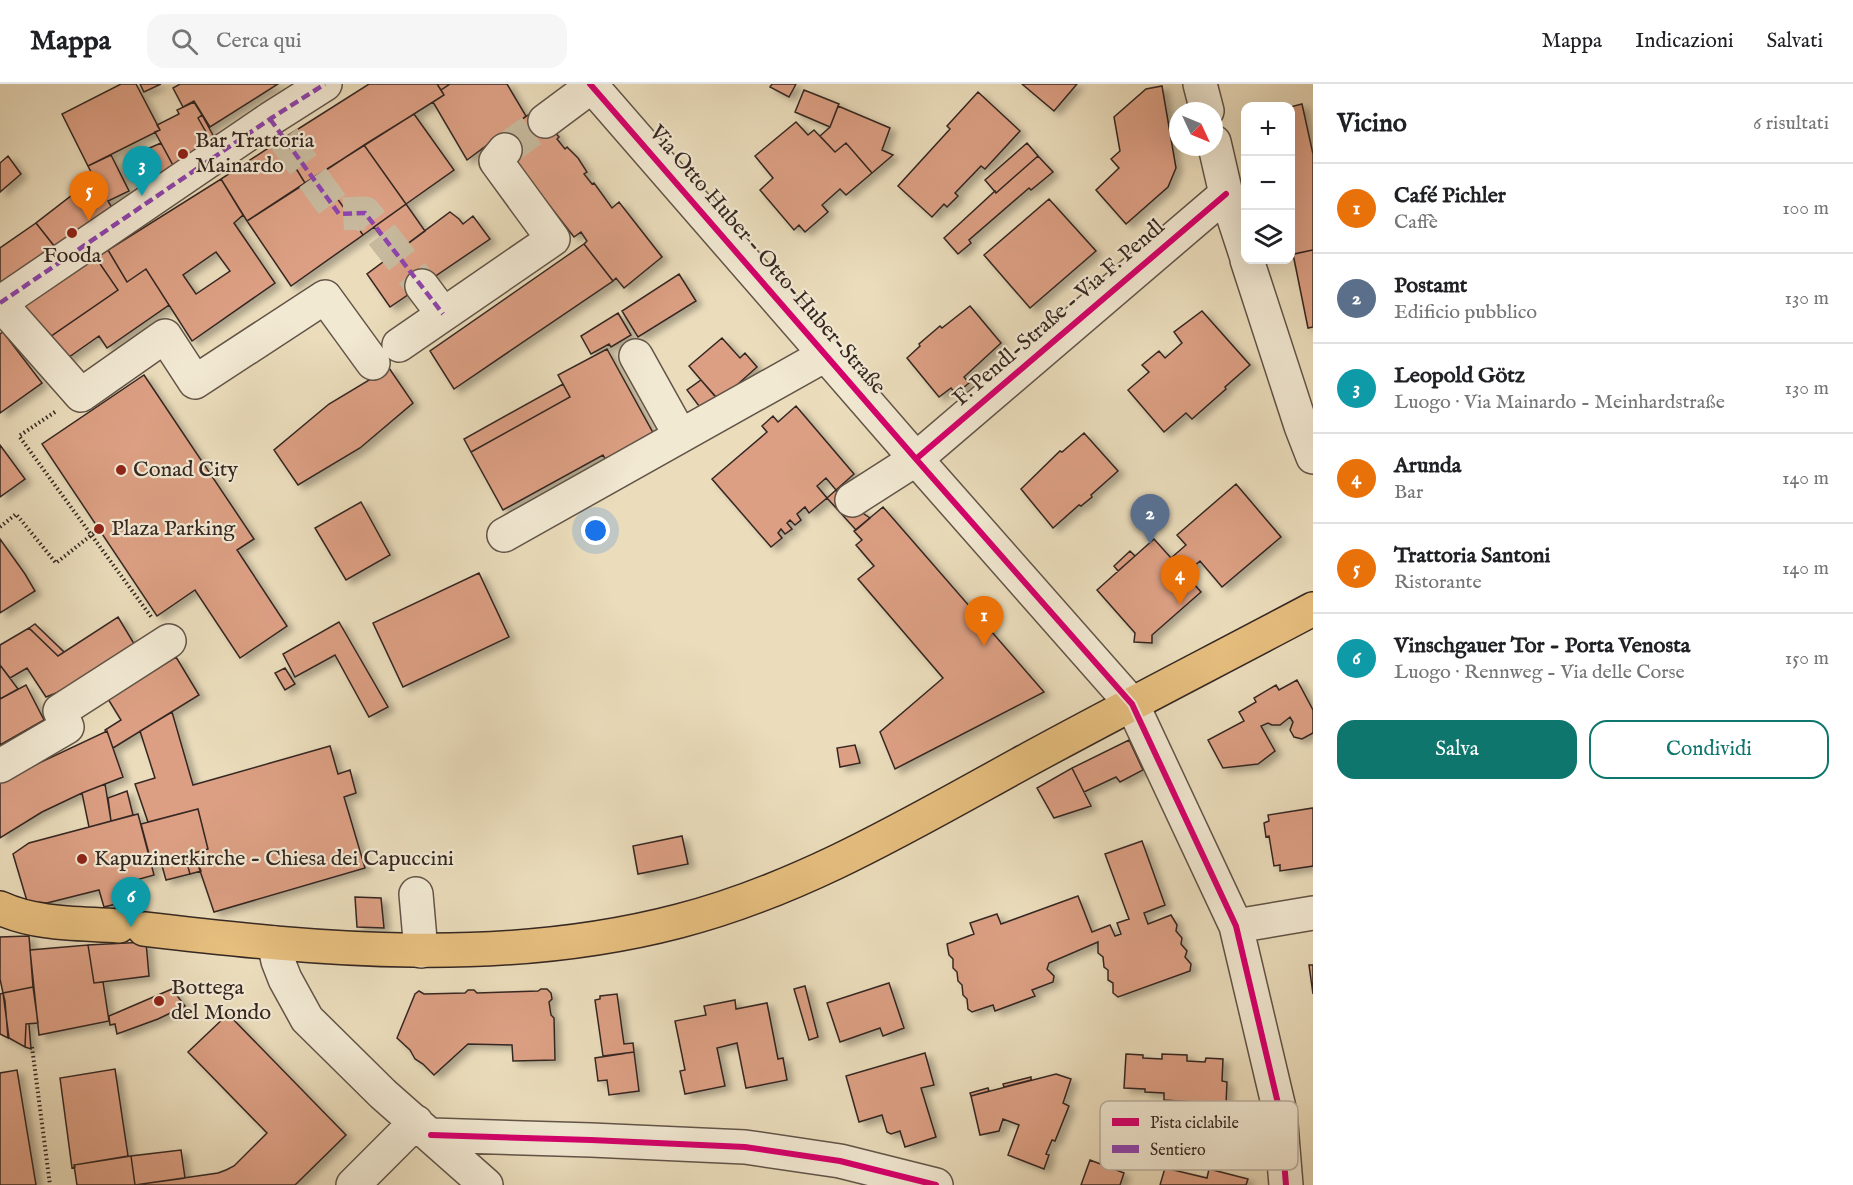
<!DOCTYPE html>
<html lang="it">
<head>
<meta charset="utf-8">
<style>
  :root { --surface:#fff; --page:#f6f6f6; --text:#202124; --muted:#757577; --line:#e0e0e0; --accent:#0f766e }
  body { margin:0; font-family:"IM FELL English",serif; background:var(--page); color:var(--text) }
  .controls { position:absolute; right:18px; top:18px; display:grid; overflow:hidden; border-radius:12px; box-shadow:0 6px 24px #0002 }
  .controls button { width:54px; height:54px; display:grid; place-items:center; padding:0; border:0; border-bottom:2px solid var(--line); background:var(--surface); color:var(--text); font:30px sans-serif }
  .compass { position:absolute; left:1169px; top:18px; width:54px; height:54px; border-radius:50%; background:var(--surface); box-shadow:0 6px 24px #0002; rotate:134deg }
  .you { position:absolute; left:596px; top:447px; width:21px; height:21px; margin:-15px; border:4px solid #fff; border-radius:50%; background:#1a73e8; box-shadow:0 0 0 9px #1a73e833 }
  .badge { display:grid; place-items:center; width:39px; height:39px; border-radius:50%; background:var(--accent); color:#fff; font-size:20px; font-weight:700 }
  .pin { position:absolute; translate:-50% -50px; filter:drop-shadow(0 2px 3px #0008) }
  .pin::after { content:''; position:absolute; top:32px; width:21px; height:18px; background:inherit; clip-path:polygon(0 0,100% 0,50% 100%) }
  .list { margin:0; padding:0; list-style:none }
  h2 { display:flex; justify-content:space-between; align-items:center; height:78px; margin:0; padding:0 24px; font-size:26px }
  h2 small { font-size:20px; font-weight:400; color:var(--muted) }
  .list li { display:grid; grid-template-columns:39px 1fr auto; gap:18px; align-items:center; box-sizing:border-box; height:90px; padding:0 24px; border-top:2px solid var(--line) }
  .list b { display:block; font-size:22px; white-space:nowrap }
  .list p { margin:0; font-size:20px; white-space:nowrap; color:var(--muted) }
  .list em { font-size:20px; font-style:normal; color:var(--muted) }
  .actions { display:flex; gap:12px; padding:18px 24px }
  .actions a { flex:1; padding:14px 0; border:2px solid var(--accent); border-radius:18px; text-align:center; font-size:21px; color:var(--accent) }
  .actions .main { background:var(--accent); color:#fff }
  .icon { flex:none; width:33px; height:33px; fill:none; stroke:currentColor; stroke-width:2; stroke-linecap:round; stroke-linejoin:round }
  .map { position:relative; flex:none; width:1313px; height:1101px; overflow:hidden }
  header { display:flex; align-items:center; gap:36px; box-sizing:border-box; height:84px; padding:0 30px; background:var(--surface); border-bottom:2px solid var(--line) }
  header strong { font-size:28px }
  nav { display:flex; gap:33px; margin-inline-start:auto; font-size:21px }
  .search { width:420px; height:54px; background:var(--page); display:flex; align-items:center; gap:15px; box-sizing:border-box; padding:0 21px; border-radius:18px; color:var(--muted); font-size:22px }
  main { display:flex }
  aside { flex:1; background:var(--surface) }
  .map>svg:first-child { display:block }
  .building { fill:#dc9f83; stroke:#352722; stroke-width:1.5; fill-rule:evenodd; filter:url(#shadow) }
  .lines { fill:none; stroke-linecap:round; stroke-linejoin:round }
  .minor-tunnel { stroke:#c7b99d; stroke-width:33; stroke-dasharray:33 16; stroke-linecap:butt }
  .minor-casing { stroke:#625448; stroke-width:36 }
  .major-casing { stroke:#352722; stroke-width:36 }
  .path { stroke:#352722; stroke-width:4; stroke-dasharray:1.5 3; stroke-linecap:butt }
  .minor { stroke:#f2e9d3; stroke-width:33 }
  .major { stroke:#e6be7e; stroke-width:33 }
  .quiet { stroke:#8e44ad; stroke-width:4.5; stroke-dasharray:9 4.5; stroke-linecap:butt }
  .cycleway-casing { stroke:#f2e9d3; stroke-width:10 }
  .cycleway { stroke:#d6006c; stroke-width:6 }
  .poi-dot { fill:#8f2418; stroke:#f2e9d3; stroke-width:2 }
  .labels { text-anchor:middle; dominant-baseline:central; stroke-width:4.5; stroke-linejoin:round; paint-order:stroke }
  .poi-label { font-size:22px; fill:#352722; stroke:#f2e9d3; text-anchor:start }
  .street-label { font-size:22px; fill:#352722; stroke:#f2e9d3 }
  .key { fill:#f2e9d3; stroke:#b9af9e; stroke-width:1.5 }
  .key-label { font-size:16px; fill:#352722 }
</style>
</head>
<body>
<header>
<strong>Mappa</strong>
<div class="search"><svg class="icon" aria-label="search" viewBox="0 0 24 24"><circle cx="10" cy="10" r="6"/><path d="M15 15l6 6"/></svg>Cerca qui</div>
<nav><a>Mappa</a><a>Indicazioni</a><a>Salvati</a></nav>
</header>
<main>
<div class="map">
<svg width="1313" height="1101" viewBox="0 0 1313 1101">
  <defs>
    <filter id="shadow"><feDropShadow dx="6" dy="4" stdDeviation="3" flood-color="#0004"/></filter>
  </defs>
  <rect width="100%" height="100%" fill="#ebddbc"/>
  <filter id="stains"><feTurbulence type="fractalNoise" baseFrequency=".00333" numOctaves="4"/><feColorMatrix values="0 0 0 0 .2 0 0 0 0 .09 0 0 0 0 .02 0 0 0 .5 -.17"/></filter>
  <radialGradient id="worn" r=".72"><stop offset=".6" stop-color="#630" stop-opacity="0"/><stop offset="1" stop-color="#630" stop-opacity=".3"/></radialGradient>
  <path class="building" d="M121,0H136L160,46L88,82L62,30Z
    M140,0H161L144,8Z
    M180,0H278L210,43L194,17L183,23L173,4Z
    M369,0H437L444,11L305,99L279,57Z
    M437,0H450L441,6Z
    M450,0H507L526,32L467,76L433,18L444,11L441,6Z
    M772,0H796L789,13L770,3Z
    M1022,0H1077L1054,27Z
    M1162,2L1176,84L1168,103L1126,140L1096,106L1119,84L1111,75L1120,67L1114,33L1146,5Z
    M804,6L839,20L830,43L795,28Z
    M978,8L1020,47L985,85L981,82L955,109L958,112L947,123L944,120L932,133L898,102L950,45L947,42Z
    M194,18L202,31L198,34L214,62L175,85L155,48L160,46L157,41L179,30L177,26Z
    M1302,20L1313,70V166L1290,171V23Z
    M838,22L890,44L882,66L893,71L872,89L846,59L835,68L820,52L830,43Z
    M535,26L559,53L557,55L565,65L567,63L578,74L587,88L584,90L592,100L594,99L612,124L619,118L662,173L624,204L616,194L613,197L584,160L587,157L581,148L574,153L497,54Z
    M414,30L454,86L406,120L364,61Z
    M202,31L214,53L218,50L222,58L214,62L198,34Z
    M796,38L808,51L814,46L835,68L846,59L872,89L846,111L840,105L822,121L828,128L805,148L799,141L794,146L760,106L773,94L755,72Z
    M279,57L305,99L247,137L221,95Z
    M161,59L175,85L144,99L131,72Z
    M1027,59L1038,72L996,109L985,96Z
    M364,61L406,120L363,151L320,90Z
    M111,71L129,107L108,117L114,127L59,168L36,139L94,94L88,82Z
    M8,72L21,90L0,108V79Z
    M1038,72L1053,88L1031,106L1029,104L969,156L971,159L958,170L944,154L995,107L996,109Z
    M320,90L363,151L291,202L247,137Z
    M221,95L243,131L234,139L275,199L192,257L146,185L127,198L108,166ZM216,168L230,187L196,210L183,191Z
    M1049,115L1096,167L1030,224L984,171Z
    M406,120L425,147L394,170L374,143Z
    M450,128L459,135L463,140L473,132L490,155L390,223L367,190Z
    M36,139L58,167L0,199V164Z
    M584,160L613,197L454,305L430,267Z
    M108,166L127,198L146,185L169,221L107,264L99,252L62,278L47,255L118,206L96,174Z
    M1313,166V243L1308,244L1293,170Z
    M96,174L118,206L47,255L23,220Z
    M679,190L696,217L638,253L622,227Z
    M970,222L1001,259L964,293L969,299L956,310L951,304L939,313L907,274L920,262L919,260L940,242L942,244Z
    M1202,227L1250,281L1225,303L1226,305L1192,335L1186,329L1164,348L1128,306L1149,288L1142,281L1159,267L1165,274L1182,259L1174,248Z
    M618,229L631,251L611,263L609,260L591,270L581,252Z
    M3,248L42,299L0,329V250Z
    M722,254L740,274L745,269L757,283L719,317L689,282Z
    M607,265L657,356L609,382L603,371L503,426L471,368L570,313L558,291Z
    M389,284L413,319L360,364L298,401L274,366L329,320Z
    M144,291L254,455L237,466L287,542L240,574L195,506L157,532L42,360Z
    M701,296L716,313L702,326L687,306Z
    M563,300L570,313L471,368L464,355Z
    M796,322L854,390L836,406L826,394L817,402L827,414L809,429L805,423L797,430L801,436L795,441L790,436L787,439L792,445L785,450L781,445L778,449L782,454L771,463L712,395L767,348L762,342L773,332L778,338Z
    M1084,349L1118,387L1091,411L1092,413L1081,422L1079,421L1053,444L1021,405L1060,367L1062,368Z
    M0,361L25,395L0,413Z
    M1236,400L1281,453L1222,503L1200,477L1185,490L1201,508L1152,551V559L1134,558L1135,549L1097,506L1154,455L1171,474L1186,461L1177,451Z
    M836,406L845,417L870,434L856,446L827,414Z
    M361,418L390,471L346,496L315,444Z
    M883,423L1044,608L895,685L880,648L943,594L858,495L874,482L856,461L862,456L854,447Z
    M0,455L25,490L35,507L0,529Z
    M1130,467L1135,472L1118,487L1114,482Z
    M479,489L509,553L403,603L373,539Z
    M118,533L136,563L74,602L46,613L27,584L10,594L0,581V561L29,544L58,572Z
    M339,538L388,623L369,633L335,571L295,593L283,570Z
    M35,540L64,568L58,572L29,544Z
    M176,573L199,611L113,664L107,647L106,648L105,646L121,636L108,615Z
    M0,581L18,605L0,615Z
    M285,584L295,600L285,606L275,589Z
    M1297,596L1313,626V649L1302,655L1294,653L1290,646L1293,638L1290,633L1280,641H1272L1268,639L1261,642L1275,667L1258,680L1223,684L1208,656L1244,637L1239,628L1256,618L1254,614L1276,601L1279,606Z
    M26,601L44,636L0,661V615Z
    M172,628L193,701L330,662L338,690L350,686L356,709L344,713L365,784L214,828L194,769L208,765L198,725L148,738L135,700L155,694L140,647Z
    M107,647L123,693L82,709L42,728L0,754V691L3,696Z
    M1129,656L1143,686L1120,698L1116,693L1084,708L1072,684Z
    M855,661L860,679L840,683L837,664Z
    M1072,684L1091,722L1054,734L1037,704Z
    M105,700L111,737L89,743L82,709Z
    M127,707L133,731L111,737L108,714Z
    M1313,724V782L1280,787V781L1274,782L1269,752L1266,753L1264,739L1269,737L1268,731Z
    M198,725L208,765L152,781L141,740Z
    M138,730L154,791L129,798L132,816L104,823L99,806L47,819L27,817L13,770L29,759Z
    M682,752L688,780L638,790L633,762Z
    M1142,757L1165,821L1144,829L1148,840L1171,831L1177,841L1176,847L1182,854L1181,860L1187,867L1185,873L1191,880L1190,887L1118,913L1113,909V899L1108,896V886L1104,883L1103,873L1098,869V858L1049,879L1047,885L1054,892L1053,898L1032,906L1035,912L995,927L993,921L972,928L968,925L967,915L963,911L962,901L958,897L957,888L953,884V875L949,871L947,860L974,850L970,839L997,830L1001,840L1078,812L1092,848L1110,841L1115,852L1121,850L1117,839L1129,835L1105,770Z
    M194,769L201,787L190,790L185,772Z
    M185,772L190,790L166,796L161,778Z
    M138,808L141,828L117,831L114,820L132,816L131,810Z
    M355,813L381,814L384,844L357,843Z
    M29,852L33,903L3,909L0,895V853Z
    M146,858L149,892L94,899L88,861Z
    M88,861L94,899L103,898L109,937L39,951L30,866Z
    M1309,881H1313V910Z
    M889,899L904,944L883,952L880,944L840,958L827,919Z
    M805,902L818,953L809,956L794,905Z
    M33,903L38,939L26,940L25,963L9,954L3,909Z
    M172,905L185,922L158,935L117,950L115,940L110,941L109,932Z
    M541,905H547L551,909L552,915L549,918L551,931L554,934L555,976L513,977L512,961L468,960L434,991L423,980L415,975L410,966L397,954L415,910L419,907L424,910L465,909L468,906H474L477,909L538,907Z
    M3,909L5,917L8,954L0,950V910Z
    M617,910L624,960L633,959L634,968L603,972L595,916L600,915V912Z
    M735,916L736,925L767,919L778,975L783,974L787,996L746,1004L737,959L717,964L725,1002L685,1010L680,987L685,986L675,937L706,931L704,922Z
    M228,930L346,1051L295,1101H135L218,1089L226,1086L234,1082L267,1049L188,968Z
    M26,940H29L31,965L25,963Z
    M634,968L639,1007L609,1011L607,996L598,997L595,974Z
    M925,969L934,1001L921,1004L936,1053L905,1063L900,1047L891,1050L887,1048L882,1031L859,1038L846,992Z
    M1126,970L1143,971V974L1162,975V970L1187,971V977L1205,978L1206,974L1223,975L1222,997L1227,998L1226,1020L1164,1016V1009L1145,1008V1005L1124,1004Z
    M115,985L128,1072L74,1081L75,1083L72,1084L60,994Z
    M17,986L36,1101H0V989Z
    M1056,990L1071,995L1063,1019L1069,1022L1055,1057L1052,1056L1046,1070L1049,1071L1044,1085L1008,1071L1019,1041L1003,1035L999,1047L980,1051L971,1012Z
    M1031,993V996L1004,1003L1003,1000Z
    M988,1004L989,1007L971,1012L970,1009Z
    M181,1066L185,1094L135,1101L131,1072Z
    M131,1072L135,1101H77L74,1081Z
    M1090,1076L1124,1089L1120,1101H1081Z
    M1165,1084L1207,1094L1209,1085L1248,1095L1246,1101H1160Z"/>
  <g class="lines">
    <path class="minor-tunnel" d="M284,54L339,130L365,129L422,202
      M505,66L545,37"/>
    <defs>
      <path id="minor" d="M590,0L916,375L1132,620L1236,842L1280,1028L1286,1101
        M1200,0L1207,27
        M545,37L592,2
        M1214,58L1226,110L1246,171
        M1247,176L1301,342L1313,373
        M422,202L443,230
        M3,218L12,233L81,311L165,252L195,298L325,213L373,279
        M0,219L270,35L325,0
        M399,261L553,155L496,77L505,66
        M636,272L680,351
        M852,416L916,375L1226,110
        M504,451L825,271
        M0,682L67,643L60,627L169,557
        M416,810L421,867
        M1236,842L1313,829
        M274,859L278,877L285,895L307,935L383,1010L486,1101
        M431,1051L591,1056L745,1063L840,1077L936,1101
        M353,1101L416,1038"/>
      <path id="major" d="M0,824C37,841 79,839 119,842
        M144,845C322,866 503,883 679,837C800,806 911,740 1020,680C1117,627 1215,577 1313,525"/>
    </defs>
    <use href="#minor" class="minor-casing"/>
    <use href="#major" class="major-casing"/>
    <path class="path" d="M55,328L19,352L152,534
      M0,443L16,430L56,479L99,445
      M32,963L50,1101"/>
    <use href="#minor" class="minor"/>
    <use href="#major" class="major"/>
    <path class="quiet" d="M270,35L339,130L365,129L443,230
      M0,219L270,35L325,0"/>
    <defs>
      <path id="cycleway" d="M590,0L916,375L1132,620L1236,842L1280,1028L1286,1101
        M916,375L1226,110
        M431,1051L591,1056L745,1063L840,1077L936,1101"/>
    </defs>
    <use href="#cycleway" class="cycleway-casing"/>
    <use href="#cycleway" class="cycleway"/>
  </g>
  <g class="poi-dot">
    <circle cx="183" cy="70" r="6"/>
    <circle cx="72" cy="149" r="6"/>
    <circle cx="121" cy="386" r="6"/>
    <circle cx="99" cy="445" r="6"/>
    <circle cx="82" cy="775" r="6"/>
    <circle cx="159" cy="917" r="6"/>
  </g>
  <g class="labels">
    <g class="poi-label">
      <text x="195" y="57">Bar Trattoria<tspan x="195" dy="25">Mainardo</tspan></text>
      <text x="72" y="172" text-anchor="middle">Fooda</text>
      <text x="133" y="386">Conad City</text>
      <text x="111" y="445">Plaza Parking</text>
      <text x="94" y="775">Kapuzinerkirche - Chiesa dei Capuccini</text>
      <text x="171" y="904">Bottega<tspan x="171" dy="25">del Mondo</tspan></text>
    </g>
    <g class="street-label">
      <text transform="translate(767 176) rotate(49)">Via Otto Huber - Otto-Huber-Straße</text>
      <text transform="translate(1059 229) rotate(-41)">F. Pendl-Straße - Via F. Pendl</text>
    </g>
  </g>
  <rect x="1100" y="1017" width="198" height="69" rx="9" class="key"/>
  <rect x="1112" y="1034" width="27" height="8" fill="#d6006c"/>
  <rect x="1112" y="1061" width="27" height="8" fill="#8e44ad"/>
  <g class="key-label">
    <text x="1150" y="1044">Pista ciclabile</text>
    <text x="1150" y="1071">Sentiero</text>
  </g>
  <rect width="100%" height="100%" filter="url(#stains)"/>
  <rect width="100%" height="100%" fill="url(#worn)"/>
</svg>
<div class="controls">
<button>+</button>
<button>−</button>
<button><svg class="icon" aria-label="layers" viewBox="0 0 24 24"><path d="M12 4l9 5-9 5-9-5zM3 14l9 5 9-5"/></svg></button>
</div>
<svg class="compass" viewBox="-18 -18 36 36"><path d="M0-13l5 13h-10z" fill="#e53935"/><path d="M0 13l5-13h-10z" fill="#757577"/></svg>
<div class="you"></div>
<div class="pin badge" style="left:984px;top:562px;background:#e8710a">1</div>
<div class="pin badge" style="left:1150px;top:460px;background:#5c6f8a">2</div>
<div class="pin badge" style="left:142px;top:112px;background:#0f9aa8">3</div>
<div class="pin badge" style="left:1180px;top:521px;background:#e8710a">4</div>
<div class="pin badge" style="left:89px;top:137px;background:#e8710a">5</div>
<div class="pin badge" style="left:131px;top:843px;background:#0f9aa8">6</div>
</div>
<aside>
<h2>Vicino<small>6 risultati</small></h2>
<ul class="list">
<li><span class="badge" style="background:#e8710a">1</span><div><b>Café Pichler</b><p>Caffè</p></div><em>100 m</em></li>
<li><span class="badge" style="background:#5c6f8a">2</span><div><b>Postamt</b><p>Edificio pubblico</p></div><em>130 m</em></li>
<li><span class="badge" style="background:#0f9aa8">3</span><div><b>Leopold Götz</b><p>Luogo · Via Mainardo - Meinhardstraße</p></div><em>130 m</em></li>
<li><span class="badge" style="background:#e8710a">4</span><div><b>Arunda</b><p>Bar</p></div><em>140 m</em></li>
<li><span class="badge" style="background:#e8710a">5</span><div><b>Trattoria Santoni</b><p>Ristorante</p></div><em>140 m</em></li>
<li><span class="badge" style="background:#0f9aa8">6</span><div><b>Vinschgauer Tor - Porta Venosta</b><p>Luogo · Rennweg - Via delle Corse</p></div><em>150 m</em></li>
</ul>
<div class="actions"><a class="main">Salva</a><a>Condividi</a></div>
</aside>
</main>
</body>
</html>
